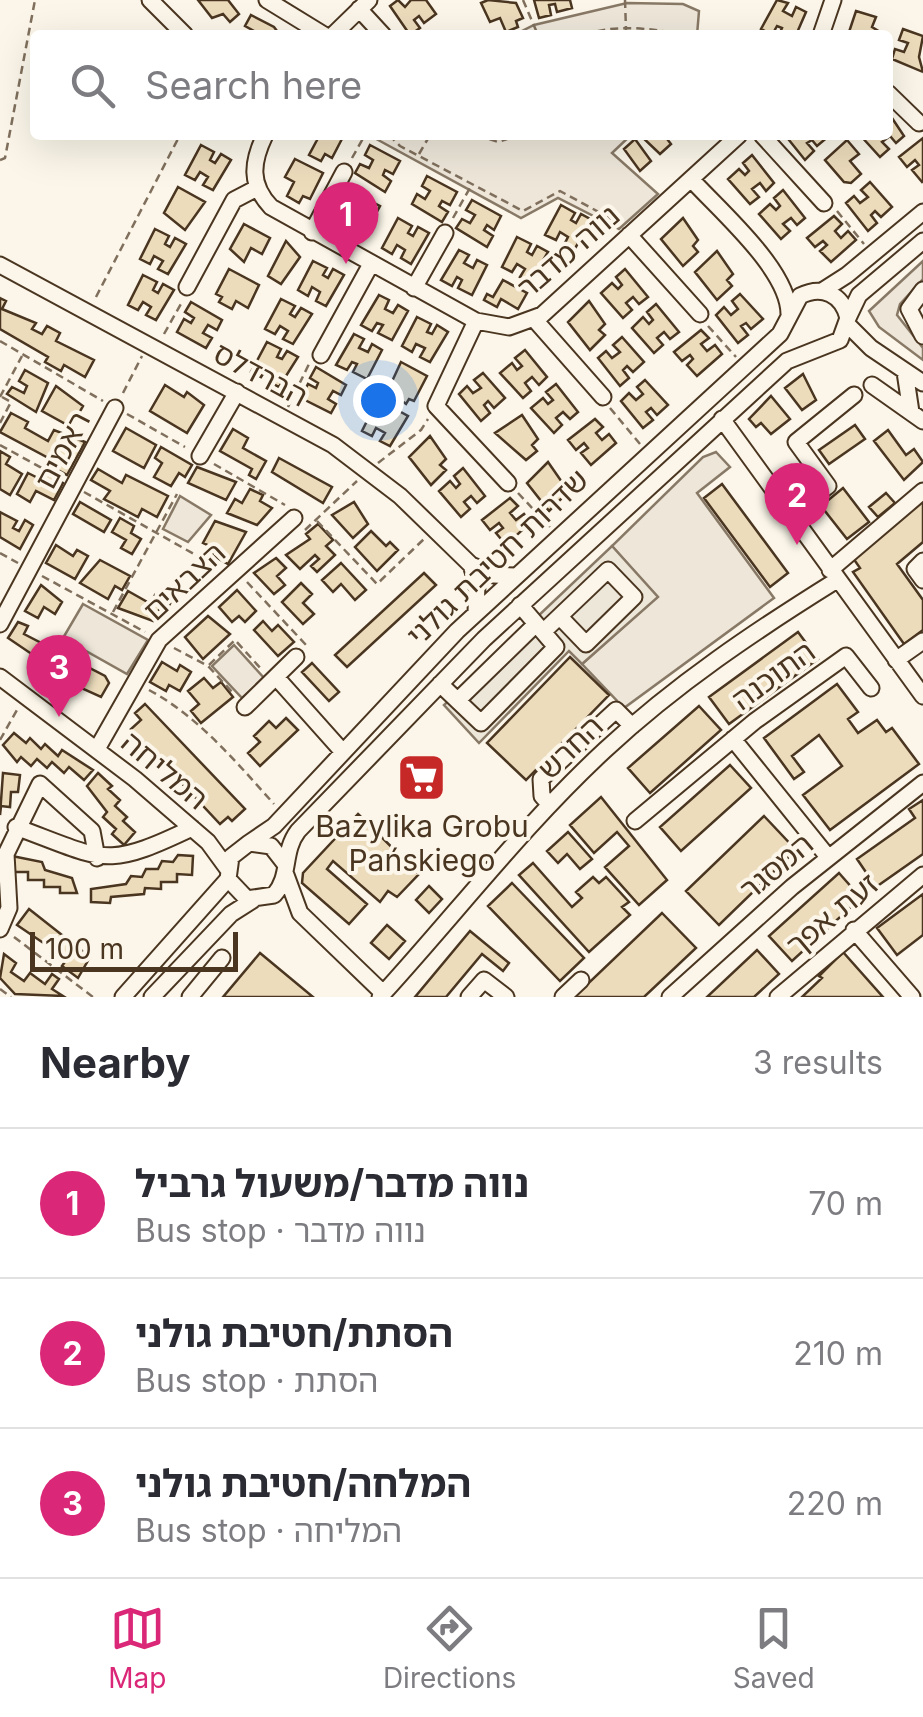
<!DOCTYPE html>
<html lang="en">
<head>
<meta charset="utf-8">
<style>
  :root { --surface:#fff; --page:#f2f2f3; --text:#2b2b33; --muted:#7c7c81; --line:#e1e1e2; --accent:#db2777 }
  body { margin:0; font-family:Inter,"Noto Sans Hebrew",sans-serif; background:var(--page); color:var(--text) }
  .scale { position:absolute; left:30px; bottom:25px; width:208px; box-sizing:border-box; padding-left:10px; border:5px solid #4a3520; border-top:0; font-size:28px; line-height:35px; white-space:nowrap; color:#4a3520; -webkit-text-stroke:8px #fbf6e9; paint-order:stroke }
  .you { position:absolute; left:378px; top:400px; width:35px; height:35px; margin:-25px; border:8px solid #fff; border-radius:50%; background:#1a73e8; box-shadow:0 0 0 15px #1a73e833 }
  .badge { display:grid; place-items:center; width:65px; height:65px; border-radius:50%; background:var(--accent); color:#fff; font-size:32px; font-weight:700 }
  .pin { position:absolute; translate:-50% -82px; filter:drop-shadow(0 2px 5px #0008) }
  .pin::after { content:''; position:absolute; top:52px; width:35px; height:30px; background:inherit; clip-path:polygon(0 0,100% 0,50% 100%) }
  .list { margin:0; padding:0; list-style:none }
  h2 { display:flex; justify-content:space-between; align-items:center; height:130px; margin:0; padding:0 40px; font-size:42px }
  h2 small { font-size:32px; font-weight:400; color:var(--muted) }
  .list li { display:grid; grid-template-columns:65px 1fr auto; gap:30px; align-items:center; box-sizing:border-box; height:150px; padding:0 40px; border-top:2px solid var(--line) }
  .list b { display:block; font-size:38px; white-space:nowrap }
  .list p { margin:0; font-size:32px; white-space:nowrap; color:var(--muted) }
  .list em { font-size:32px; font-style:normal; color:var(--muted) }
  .icon { flex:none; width:55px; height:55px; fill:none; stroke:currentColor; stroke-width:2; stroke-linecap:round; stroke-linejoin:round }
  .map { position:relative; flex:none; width:923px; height:997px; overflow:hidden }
  .search { position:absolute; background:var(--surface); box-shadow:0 10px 40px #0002; left:30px; right:30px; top:30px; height:110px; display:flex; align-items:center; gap:25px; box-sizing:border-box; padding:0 35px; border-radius:10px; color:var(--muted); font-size:38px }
  .sheet { height:580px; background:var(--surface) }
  nav { display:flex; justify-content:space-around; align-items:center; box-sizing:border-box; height:140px; border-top:2px solid var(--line); background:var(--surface); font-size:28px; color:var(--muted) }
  nav a { display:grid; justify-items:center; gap:5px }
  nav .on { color:var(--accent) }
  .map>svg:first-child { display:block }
  .green { fill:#ede6d9; stroke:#887966; stroke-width:2.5 }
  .parking { fill:#ede7d9; stroke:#887966; stroke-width:2.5 }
  .building { fill:#ecdcbc; stroke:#4a3520; stroke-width:2.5 }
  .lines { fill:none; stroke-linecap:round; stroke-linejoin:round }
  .minor-casing { stroke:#4a3520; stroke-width:19 }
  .path { stroke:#7f6f5c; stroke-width:2.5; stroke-dasharray:8 5; stroke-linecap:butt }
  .minor { stroke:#fbf6e9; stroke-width:15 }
  .labels { text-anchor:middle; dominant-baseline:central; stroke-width:8; stroke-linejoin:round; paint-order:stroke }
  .street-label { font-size:30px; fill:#4a3520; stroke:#fbf6e9 }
  .poi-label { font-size:30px; fill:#4a3520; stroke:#fbf6e9 }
</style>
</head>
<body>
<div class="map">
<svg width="923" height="997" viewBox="0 0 923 997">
  <rect width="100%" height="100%" fill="#fbf6e9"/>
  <path class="green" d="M627,3L683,4L699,11L697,35H514L534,25Z
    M369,135H631L612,153L658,194L619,229L558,198L521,218Z
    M923,261V279L900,304L897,315L923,348V360L879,327L869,311Z
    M716,452L730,467L697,493L774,598L624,708L582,664L657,597L612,546L703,457Z
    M180,496L211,515L188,542L163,529Z
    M83,604L148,640L127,674L63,638Z
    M234,645L264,678L242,698L212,666Z"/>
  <path class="parking" d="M612,546L658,597L582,664L569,651L479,743L444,705Z"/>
  <path class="building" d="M198,0H228L239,14L230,22L223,14L212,18Z
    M398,0L405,7L411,0H426L436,14L424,23L419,16L414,20L420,28L410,35L390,6Z
    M488,0L516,3L523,18L516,21L518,27L506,32L500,18L490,22L481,3Z
    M534,0H570L572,8L557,12L555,4L549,5L551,15L539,18Z
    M777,0L788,3L783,11L792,16L796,7L806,12L796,35H779L782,28L777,26L772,35L761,29Z
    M856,11L876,17L872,27L885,35H848Z
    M251,15L274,27L280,35H252L254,31L245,26Z
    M903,29L923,36L919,57L923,72L892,59L895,49L904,52L908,43L899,40Z
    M890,115L904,136L896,143L890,136L882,142L889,149L880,157L860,135H888Z
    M344,135L332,158L325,154L321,161L309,155L317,140L308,135Z
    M640,135H664L671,144L660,154Z
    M785,135H828L829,136L817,146L812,140L807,143L814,151L805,160Z
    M923,138V181L922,182L912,170L919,165L915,160L907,167L899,157Z
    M635,139L651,161L640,171L624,149Z
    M847,140L859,154L850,161L861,174L851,183L844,182L825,160Z
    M201,145L214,152L210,160L215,163L221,154L231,160L213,190L203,185L208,177L200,172L195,180L185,175Z
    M370,145L400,161L393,174L385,170L383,175L391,181L385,192L355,173L360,164L369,168L373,160L365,155Z
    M752,155L774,183L766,191L760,183L752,189L759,197L750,204L728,179L739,169L745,175L749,171L743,163Z
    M295,159L323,173L310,199L303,196L299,203L287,196L294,182L285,177Z
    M427,176L457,192L450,205L442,201L439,206L448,212L442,222L412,204L417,194L425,199L430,191L422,186Z
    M870,182L892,207L881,217L875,211L871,215L877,223L868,231L846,203L854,196L860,203L868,197L861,190Z
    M178,187L205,202L185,230L164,213Z
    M783,190L805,218L797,225L791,218L783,224L790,231L781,239L759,214L770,204L776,210L780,206L774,198Z
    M352,191L362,196L357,204L365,209L370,201L380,206L364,236L351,229L355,221L350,218L344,227L334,221Z
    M472,200L501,216L494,230L487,225L484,230L493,236L487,247L456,228L462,219L470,223L475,215L466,210Z
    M561,205L575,213L571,220L576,223L581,214L592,220L574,250L564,245L568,237L560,232L556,240L545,235Z
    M834,216L842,224L835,231L841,238L848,231L856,240L831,262L820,251L827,245L823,241L815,247L807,238Z
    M398,218L412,226L408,233L413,236L418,227L429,233L411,264L401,258L405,250L397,245L392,254L382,248Z
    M683,218L698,240L693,246L698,252L683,266L661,239Z
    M244,224L270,238L262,254L251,248L244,262L230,249Z
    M155,229L169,236L165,244L170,247L175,238L186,244L168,274L158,269L163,261L154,256L150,264L140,259Z
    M517,237L531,244L527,252L532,255L537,246L548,252L530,282L520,277L525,269L517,264L512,272L502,267Z
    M286,241L300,257L281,284L268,276Z
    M459,250L469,255L464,263L473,268L477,260L487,265L472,295L458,288L462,280L457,277L452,286L441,280Z
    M717,251L733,274L727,280L732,286L717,300L695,272Z
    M313,261L327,268L323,275L328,278L333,269L344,275L326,306L316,301L320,292L312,287L308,296L298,290Z
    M229,269L259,285L248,308L236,301L232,309L219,302L222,297L216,294Z
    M625,269L648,297L639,304L633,297L626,303L632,310L623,318L601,293L612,283L618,289L622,285L616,277Z
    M143,275L157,282L153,290L158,293L163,284L174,290L156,320L146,315L151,307L143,302L138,310L128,305Z
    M503,280L527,293L518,309L501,299L497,307L484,300L487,294L493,297Z
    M740,294L763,319L751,329L746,323L741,326L748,335L738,343L716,315L724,307L731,315L738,309L732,301Z
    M379,295L389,300L385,309L393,313L398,305L408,311L392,340L378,333L383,325L377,323L372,331L361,325Z
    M0,298L6,301L2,309L36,323L32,329L42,334L47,326L60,333L56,341L94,360L85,377L64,365L61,371L45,362L48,357L0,329Z
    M281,299L295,306L290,314L295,317L301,308L312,314L293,344L283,339L288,331L280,326L275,334L265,329Z
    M589,301L605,324L599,330L605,335L590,350L568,322Z
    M191,302L222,320L217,330L208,325L203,333L212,338L206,348L177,332L184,319L191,323L194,318L185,312Z
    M656,304L679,332L670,339L664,332L657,338L663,345L654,353L632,328L643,317L649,324L653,320L647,312Z
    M417,317L431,324L427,332L432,334L437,325L448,332L430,362L420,357L425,348L416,344L412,352L402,346Z
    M701,330L709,338L701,344L707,351L715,345L722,354L697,376L687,365L693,359L690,355L682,361L674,352Z
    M354,334L364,339L359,348L368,352L372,344L382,350L367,379L353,372L357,364L352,362L347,370L336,365Z
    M622,337L644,362L633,372L627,366L623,370L629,378L620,386L598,358L606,351L612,358L620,352L613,345Z
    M267,342L281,349L277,357L282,359L287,351L298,357L279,387L270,382L274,374L266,369L261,377L251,372Z
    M525,350L547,377L539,385L532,377L525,383L531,391L523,398L500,373L512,363L517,370L522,366L515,358Z
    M401,362L427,376L414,401L409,399L406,404L388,390Z
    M316,367L346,385L341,395L333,391L328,399L336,404L331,413L301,398L308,384L316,388L318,383L310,378Z
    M25,370L48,383L36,412L7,394L12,387L24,393L27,386L19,381Z
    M483,373L505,398L494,408L488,401L484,405L490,413L481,421L459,394L467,386L473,393L481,388L474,380Z
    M803,374L816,400L802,410L785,388Z
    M645,380L668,405L657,415L651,408L646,412L653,420L643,428L621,401L629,393L636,400L643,394L637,387Z
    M556,384L578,412L570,419L563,412L556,418L562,425L554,433L531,408L543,398L548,404L553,400L546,392Z
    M165,385L184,397L187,392L204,405L187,433L150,411Z
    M56,386L83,406L71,427L42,411Z
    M771,396L790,419L771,434L761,423L756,427L749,419Z
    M377,401L391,409L387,416L392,419L397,410L408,416L390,446L380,441L385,433L376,428L372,436L362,431Z
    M11,413L28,422L25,428L48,441L54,430L85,442L67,475L49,465L52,460L0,432Z
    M522,415L538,439L532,445L537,451L526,460L495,433Z
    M595,419L603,427L596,433L602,440L609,434L616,443L591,465L581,453L588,448L584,443L576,450L568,440Z
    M855,425L865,439L829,464L819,450Z
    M126,428L156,445L144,468L113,451Z
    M233,429L248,438L243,448L266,461L256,479L249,475L252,469L220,451Z
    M888,430L906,455L914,449L923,462L904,480L874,441Z
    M430,436L446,459L440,465L446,470L431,485L409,457Z
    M161,447L192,465L185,477L179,473L171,486L154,477L162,463L155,458Z
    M0,451L10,457L6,464L22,474L10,495L0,489Z
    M279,458L332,487L323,503L272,472Z
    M548,462L564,485L558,490L564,496L549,511L527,483Z
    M197,467L236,482L226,500L188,483Z
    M463,468L485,496L477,503L471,496L464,502L470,509L461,517L439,491L450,481L456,488L460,484L454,476Z
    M98,469L122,483L126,475L168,496L157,517L142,509L138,517L104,499L110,491L91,480Z
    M797,469L802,476L808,472L816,484L799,495L787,476Z
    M28,473L42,480L45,473L63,483L54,500L36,491L30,502L17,494Z
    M722,484L788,573L770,587L704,498Z
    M843,488L869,522L847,539L821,506Z
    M250,489L263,495L260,501L272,508L257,525L227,513L235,499L242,503Z
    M886,493L895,503L878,517L869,507Z
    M510,498L518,506L510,513L516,520L524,514L531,522L506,545L496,533L503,528L499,523L490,530L482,520Z
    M923,499V542L897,564L923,600V630L904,644L853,572L860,568L853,558Z
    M80,502L111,520L104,532L73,514Z
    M354,502L368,524L353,538L332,515Z
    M0,512L17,521L13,528L19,531L25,520L33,525L20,549L0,537Z
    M120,518L134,526L131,533L141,539L132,554L121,548L126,540L112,532Z
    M215,521L246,532L228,564L212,555L216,549L203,543Z
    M318,524L333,540L326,546L335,555L317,572L311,566L319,559L315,555L300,569L286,555L310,539L306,534Z
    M371,531L386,546L390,542L398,550L377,571L355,547Z
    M56,545L73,556L77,550L88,556L75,579L46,563Z
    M276,558L286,568L277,576L285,585L274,594L254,573Z
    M100,560L130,576L122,590L115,586L108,599L80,583Z
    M341,563L366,590L355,600L341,584L333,592L322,580Z
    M424,573L436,585L347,667L335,655Z
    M301,583L312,594L303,603L314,614L303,624L282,602Z
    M41,585L62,602L55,614L44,607L38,618L25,611Z
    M237,590L256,611L245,622L239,616L232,622L219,607Z
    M128,591L151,604L155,595L173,598L165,613L159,610L153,621L118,608Z
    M208,616L230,634L203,659L185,637Z
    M263,621L272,631L278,625L294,642L278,656L254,630Z
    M18,622L28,626L24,634L105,676L109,683L101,697L37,668L42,661L8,638Z
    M798,632L818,659L729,724L709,697Z
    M570,657L609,695L526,780L487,743Z
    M162,662L177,671L180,665L191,672L180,691L169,685L166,691L150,682Z
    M312,663L339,692L329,701L302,672Z
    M204,678L213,688L221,682L233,697L201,723L191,711L199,704L188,691Z
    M837,684L858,712L848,719L858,733L877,720L886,732L892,728L919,764L830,830L803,795L842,766L819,735L792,756L804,772L794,779L764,738Z
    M145,704L245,809L232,821L228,817L220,824L131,729L141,720L135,713Z
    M699,706L721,730L650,793L628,768Z
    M286,718L298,730L260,766L248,753L260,742L254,736L269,721L276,728Z
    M14,733L26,743L30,738L41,749L45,744L58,756L62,750L93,770L84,780L69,767L64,773L52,762L47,768L37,759L31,766L21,757L17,762L3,745Z
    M730,765L751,788L681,851L660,827Z
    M3,773L20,775L18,792H11L10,807L1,806L0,815Z
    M98,773L112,786L108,789L120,800L115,806L127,817L123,821L135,832L124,845L112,834L116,829L103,817L107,812L87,786Z
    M601,797L667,880L639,905L605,867L629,846L617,832L594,853L570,825Z
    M923,800V854L876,887L857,859L915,818L909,809Z
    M358,814L419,874L397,897L388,891L380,902L333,861L327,869L367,904L349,924L302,883L303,873Z
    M764,816L796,850L719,925L686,891Z
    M568,832L592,859L580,869L567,854L558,863L547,851Z
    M178,855L193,856L192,875L177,874V882H161V889L145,888L144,894L111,897L110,903L91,902V889L126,884L131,876L142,877L146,869H158L162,861L173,862Z
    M12,856L42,862L45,870L72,878L77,893H60V887H44V880H28V872H12Z
    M533,863L572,907L582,898L576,892L593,877L599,883L606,877L629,902L622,907L630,915L589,952L519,875Z
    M839,873L861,898L792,961L769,936Z
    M512,883L584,958L560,981L488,906Z
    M429,886L442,899L429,913L416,900Z
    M923,894V935L897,955L877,928Z
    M29,909L90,957L78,978L62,966L67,959L17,925Z
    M662,913L696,948L644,997H574Z
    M387,925L405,941L389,959L371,943Z
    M470,931L509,963L503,971L482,954L446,997H415Z
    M757,950L779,974L754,997H707Z
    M843,952L883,997H802L822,978L819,976Z
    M260,953L313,997H223Z
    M4,954L16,963L11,972L24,981L30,973L45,984L52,974L59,979L52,989L63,996L15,994L0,978Z"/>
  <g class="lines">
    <defs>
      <path id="minor" d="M150,0L185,35
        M267,0L324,35
        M359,9L383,35
        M333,35L369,0
        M821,35L833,0
        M888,93L919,123
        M265,135C252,162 249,184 271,207L476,321L509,327L542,315L739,135
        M762,135L824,203
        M691,179C720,211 789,270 789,314
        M312,232L344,172
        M629,235L700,314
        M0,265L333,445L400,496L471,565L494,575L515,576
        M187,287L234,200L257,188
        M414,288L445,233
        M923,290L909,309L923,336
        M822,291L847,275L923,212
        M848,318L859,295L923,241
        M535,320L603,397
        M476,321L436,406L508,483
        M847,324L871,348L923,383
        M321,355L371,264
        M905,372L911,412
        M872,385L923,421
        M722,419L923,696
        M200,456L237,392
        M789,515L828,486L796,442L854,395
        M923,561L915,569L923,580
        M471,565L477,584L476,612
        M830,570L923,491
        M0,624L115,408
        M543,632L608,570L634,597L586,644L560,617
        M896,660L923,641
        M0,677L135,779L208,842L227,868
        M276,677L342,751
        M440,684L481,723L556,647L520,605
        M458,700L536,624
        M245,707L296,657
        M733,739L828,857
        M97,749L159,640L294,518
        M550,805L542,796L541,779L616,710L632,726
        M635,821L755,721L846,656L871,688
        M16,827C105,860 104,870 192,828
        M249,843L274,826L457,631L780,334L800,296C822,285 842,294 848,318L840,340L787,361L484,639L298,831C282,852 291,876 274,895L247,899L228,879L231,857L249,843L271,846L285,864
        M286,875L300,913L383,993
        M0,929L9,908L6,854L40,784L92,831L97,858
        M854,930L912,997
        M123,997L228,879
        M152,997L231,914L253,900
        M190,997L222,958
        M380,997C455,915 523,826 605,750C676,684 755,631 837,580
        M469,997L484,980L506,997
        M563,997L581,980
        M670,997L792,887L923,783
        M778,997L923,875"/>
    </defs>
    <use href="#minor" class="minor-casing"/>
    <path class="path" d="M523,0L538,35
      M625,0L626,30
      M585,35C612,24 654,28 681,35
      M389,135L400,146L523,211L560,191L619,223
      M477,135L498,142L520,135
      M394,137L422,135
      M419,154L430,135
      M352,158L365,135
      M0,160L5,158L35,0
      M837,211L864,244
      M453,218L471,186
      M96,297L180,135
      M708,326L736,357
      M164,334L182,302
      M0,341L103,401
      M123,393L142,356
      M0,397L22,356
      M288,407L309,364
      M610,408L640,444
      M127,414L185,447
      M0,423L11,402L2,397
      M0,445L60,478
      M378,463L421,430L428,419
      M214,464L285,505
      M84,492L217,567
      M518,493L550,527
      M317,521L377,584L424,539
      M305,530L357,481
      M0,553L18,563
      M42,576L145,632
      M247,582L307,646
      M113,612L177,494
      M174,648L208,666L234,694
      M209,665L235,640L263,671
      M149,690C199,717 236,762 274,804
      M0,740L17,710
      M14,937L93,997
      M0,989L11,997"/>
    <use href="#minor" class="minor"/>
  </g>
  <defs>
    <symbol id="supermarket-square" viewBox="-11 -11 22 22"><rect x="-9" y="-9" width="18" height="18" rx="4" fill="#c62828" stroke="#fbf6e9"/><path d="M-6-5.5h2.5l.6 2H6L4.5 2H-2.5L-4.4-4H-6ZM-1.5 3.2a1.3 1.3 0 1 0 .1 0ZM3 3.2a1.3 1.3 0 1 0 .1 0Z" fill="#fff"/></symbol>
  </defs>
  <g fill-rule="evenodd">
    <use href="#supermarket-square" x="394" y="750" width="55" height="55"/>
  </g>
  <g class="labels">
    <g class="street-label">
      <text transform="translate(568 251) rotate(-41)">נווה מדבר</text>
      <text transform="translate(261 374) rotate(28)">הברדלס</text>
      <text transform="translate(62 450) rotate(-62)">ראמים</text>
      <text transform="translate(497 557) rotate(-44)">שדרות חטיבת גולני</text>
      <text transform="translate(184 581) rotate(-43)">הצבאים</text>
      <text transform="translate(773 675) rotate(-36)">התוכנה</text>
      <text transform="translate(570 747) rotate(-44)">החרש</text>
      <text transform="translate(165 770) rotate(40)">המליחה</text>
      <text transform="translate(776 866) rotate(-40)">המסגר</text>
      <text transform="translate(832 914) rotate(-40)">זעת אפך</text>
    </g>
    <g class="poi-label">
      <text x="422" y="826">Bazylika Grobu<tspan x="422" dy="34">Pańskiego</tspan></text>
    </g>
  </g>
</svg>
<div class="scale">100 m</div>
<div class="you"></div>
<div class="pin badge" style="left:346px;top:264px">1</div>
<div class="pin badge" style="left:797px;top:545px">2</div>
<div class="pin badge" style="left:59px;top:717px">3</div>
<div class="search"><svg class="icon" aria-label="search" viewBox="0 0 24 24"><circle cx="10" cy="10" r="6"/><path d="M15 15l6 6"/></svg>Search here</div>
</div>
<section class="sheet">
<h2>Nearby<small>3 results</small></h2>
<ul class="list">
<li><span class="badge">1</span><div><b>נווה מדבר/משעול גרביל</b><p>Bus stop · נווה מדבר</p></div><em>70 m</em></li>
<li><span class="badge">2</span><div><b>הסתת/חטיבת גולני</b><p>Bus stop · הסתת</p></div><em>210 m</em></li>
<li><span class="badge">3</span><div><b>המלחה/חטיבת גולני</b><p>Bus stop · המליחה</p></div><em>220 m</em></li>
</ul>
</section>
<nav>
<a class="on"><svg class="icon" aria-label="map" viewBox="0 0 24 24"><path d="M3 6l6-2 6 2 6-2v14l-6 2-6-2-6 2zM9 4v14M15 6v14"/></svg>Map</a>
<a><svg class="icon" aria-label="directions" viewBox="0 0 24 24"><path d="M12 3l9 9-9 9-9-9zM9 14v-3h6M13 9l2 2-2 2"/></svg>Directions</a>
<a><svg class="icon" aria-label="saved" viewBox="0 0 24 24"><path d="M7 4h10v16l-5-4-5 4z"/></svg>Saved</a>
</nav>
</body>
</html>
